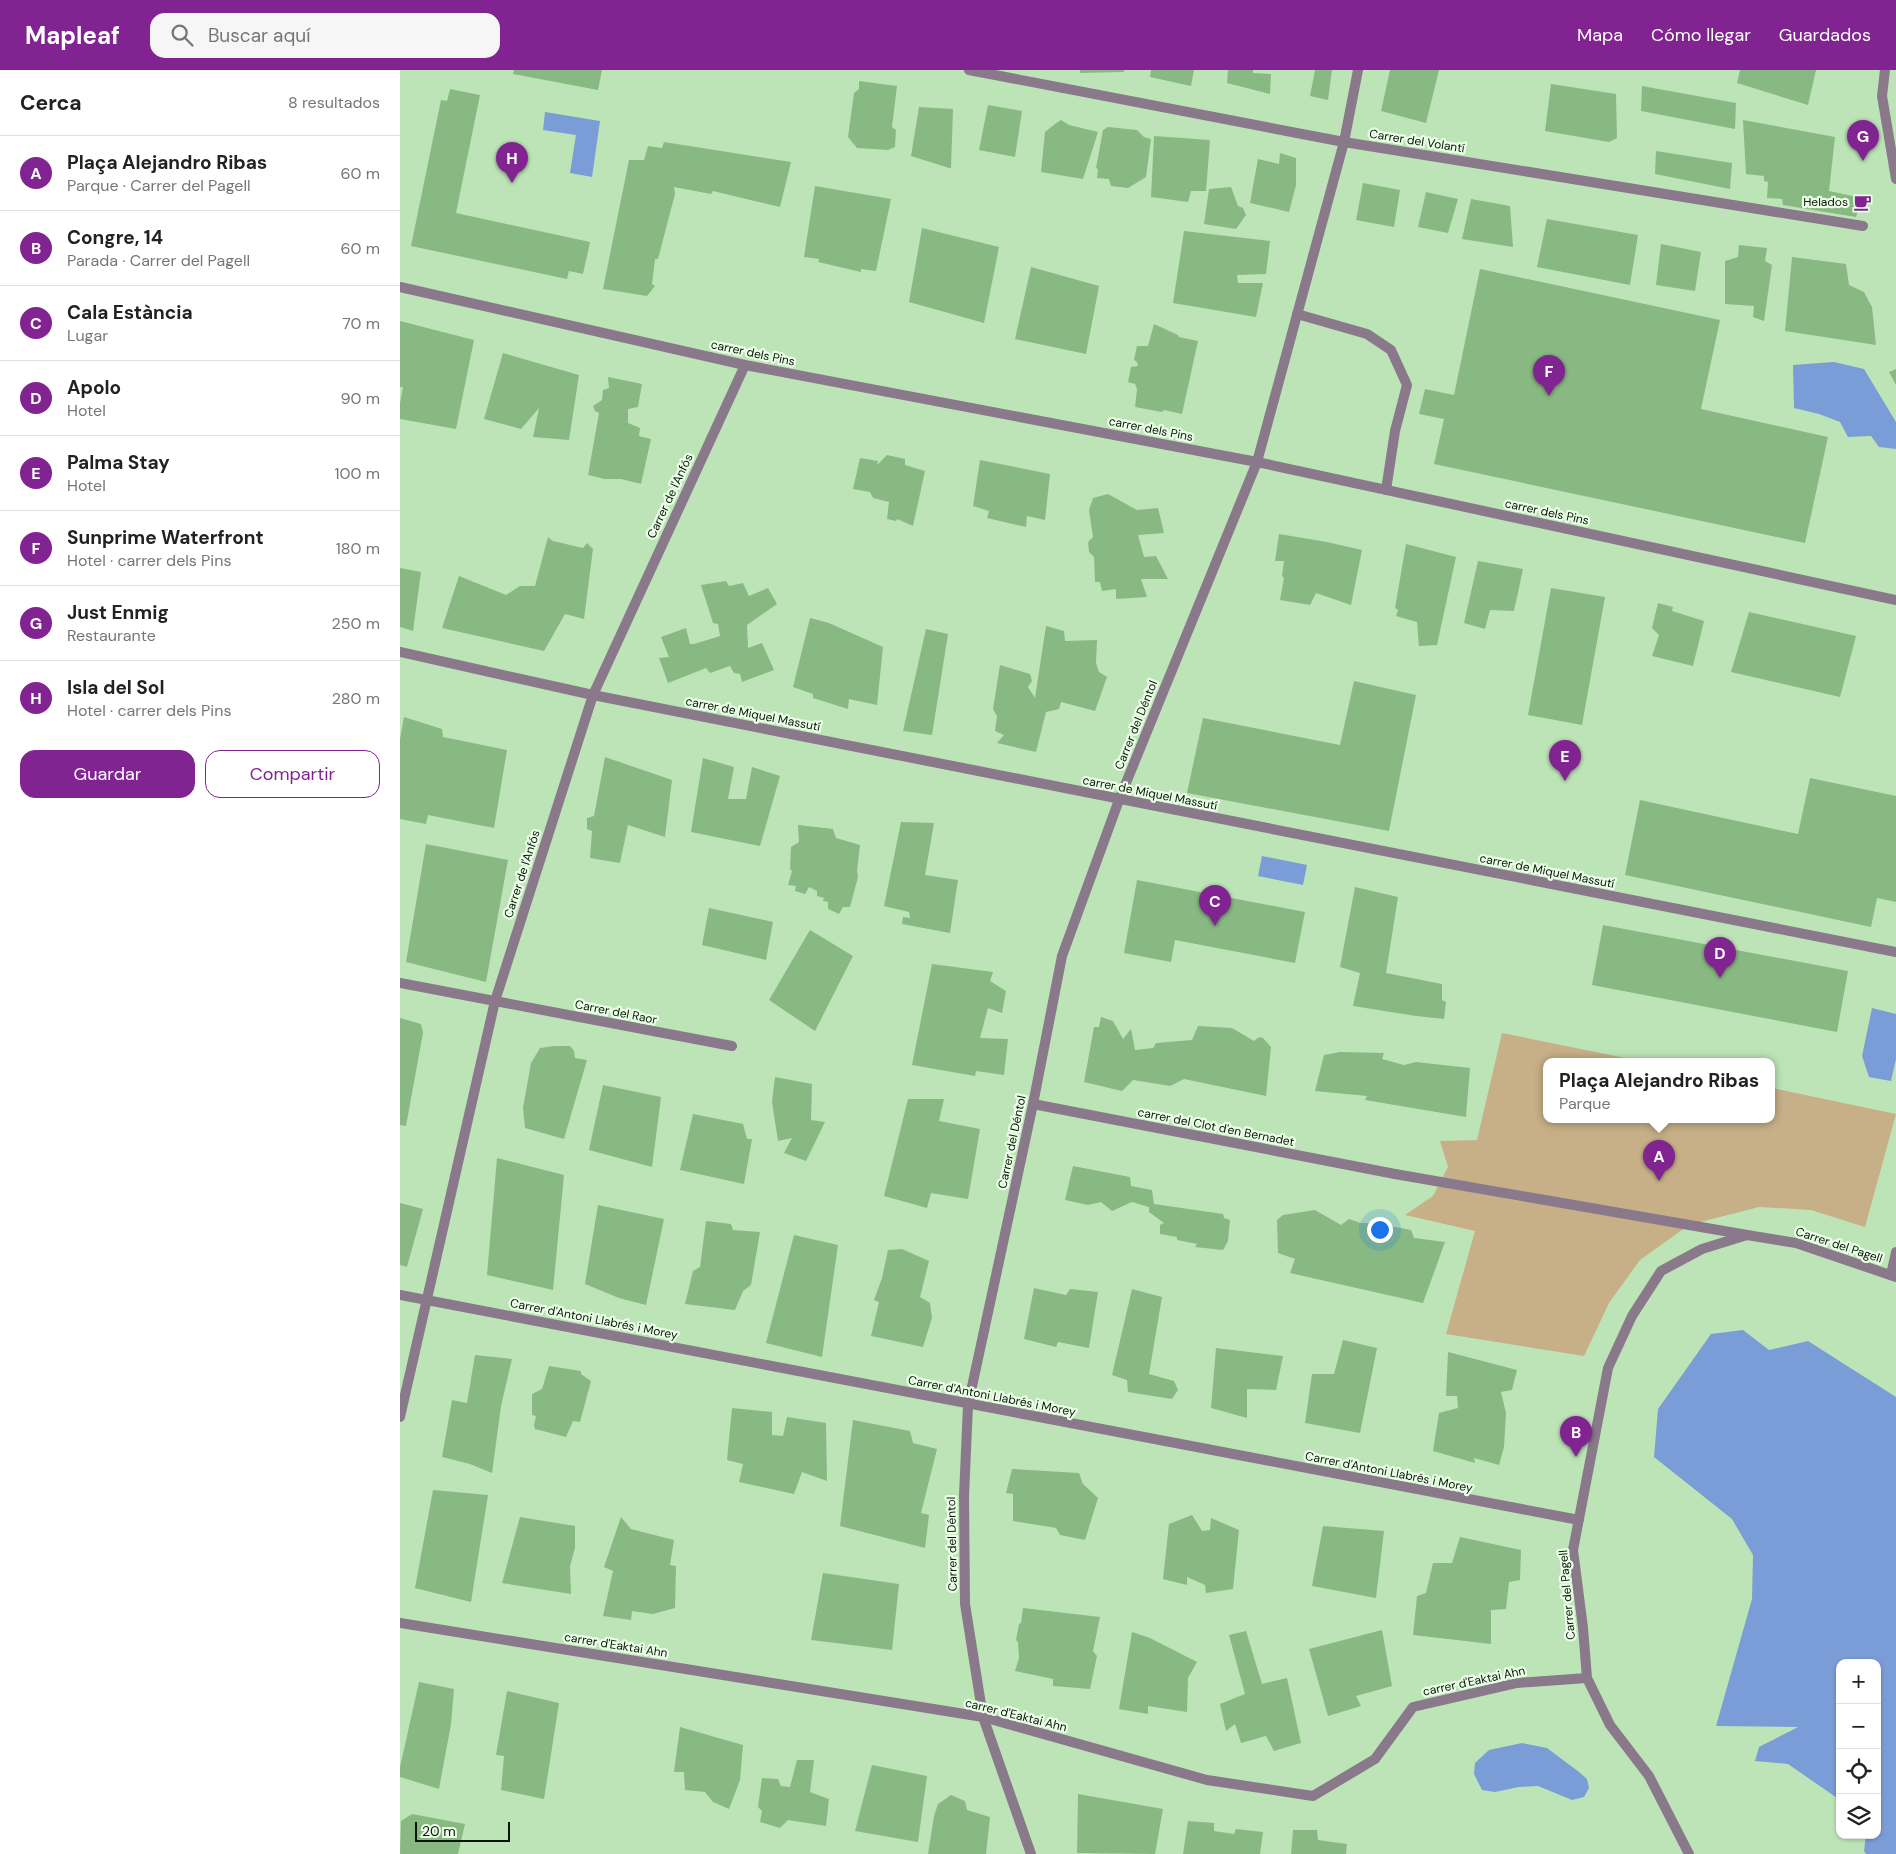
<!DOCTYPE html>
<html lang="es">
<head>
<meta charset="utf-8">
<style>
  :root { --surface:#fff; --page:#f6f6f6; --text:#222; --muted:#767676; --line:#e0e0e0; --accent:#812491 }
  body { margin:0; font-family:"DM Sans",sans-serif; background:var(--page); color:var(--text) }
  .controls { position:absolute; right:15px; bottom:15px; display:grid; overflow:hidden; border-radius:10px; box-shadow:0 1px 4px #0004 }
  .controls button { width:45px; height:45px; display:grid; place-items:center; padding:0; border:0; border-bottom:1px solid var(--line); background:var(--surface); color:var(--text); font:25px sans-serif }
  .scale { position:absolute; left:15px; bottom:12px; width:95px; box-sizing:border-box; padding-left:5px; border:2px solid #091607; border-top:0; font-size:14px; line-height:18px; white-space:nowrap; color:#091607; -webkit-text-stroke:4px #ebffe8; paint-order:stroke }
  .you { position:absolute; left:979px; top:1159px; width:18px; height:18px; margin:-12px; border:4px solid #fff; border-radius:50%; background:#1a73e8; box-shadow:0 0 0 8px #1a73e833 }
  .badge { display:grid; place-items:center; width:32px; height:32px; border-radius:50%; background:var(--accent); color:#fff; font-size:16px; font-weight:700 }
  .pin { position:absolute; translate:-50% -41px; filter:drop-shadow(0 1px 2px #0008) }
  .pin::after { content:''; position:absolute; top:26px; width:18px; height:15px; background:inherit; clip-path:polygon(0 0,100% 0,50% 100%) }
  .popup { position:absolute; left:1143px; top:988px; width:232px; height:65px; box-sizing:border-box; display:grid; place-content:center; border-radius:10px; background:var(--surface); filter:drop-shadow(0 1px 4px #0005); font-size:16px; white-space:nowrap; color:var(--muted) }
  .popup b { font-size:19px; color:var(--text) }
  .popup::after { content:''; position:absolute; left:50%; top:100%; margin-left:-10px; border:10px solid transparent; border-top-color:var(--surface) }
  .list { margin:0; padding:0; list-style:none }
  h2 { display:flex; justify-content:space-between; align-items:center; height:65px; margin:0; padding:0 20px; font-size:21px }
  h2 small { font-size:16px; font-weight:400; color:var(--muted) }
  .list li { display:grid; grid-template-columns:32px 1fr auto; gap:15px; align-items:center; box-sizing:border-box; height:75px; padding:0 20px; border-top:1px solid var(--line) }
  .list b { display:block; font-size:19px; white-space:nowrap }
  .list p { margin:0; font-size:16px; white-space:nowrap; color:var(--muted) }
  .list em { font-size:16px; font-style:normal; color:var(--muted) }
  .actions { display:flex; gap:10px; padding:15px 20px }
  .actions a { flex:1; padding:11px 0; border:1px solid var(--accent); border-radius:15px; text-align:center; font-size:18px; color:var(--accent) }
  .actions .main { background:var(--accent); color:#fff }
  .icon { flex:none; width:28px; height:28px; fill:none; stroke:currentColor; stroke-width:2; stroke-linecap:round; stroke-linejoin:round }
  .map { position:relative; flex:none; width:1496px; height:1784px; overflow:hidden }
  header { display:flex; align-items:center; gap:30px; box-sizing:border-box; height:70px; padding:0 25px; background:var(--accent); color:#fff }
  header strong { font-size:24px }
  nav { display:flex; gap:28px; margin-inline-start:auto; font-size:18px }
  .search { width:350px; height:45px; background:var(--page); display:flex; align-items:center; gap:12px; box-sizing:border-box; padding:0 18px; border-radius:15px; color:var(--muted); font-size:19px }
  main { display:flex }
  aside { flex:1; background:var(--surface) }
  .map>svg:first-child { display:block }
  .green { fill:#c7b088 }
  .water { fill:#7b9dd7 }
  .building { fill:#89b982 }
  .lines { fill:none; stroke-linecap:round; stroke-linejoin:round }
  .service { stroke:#89798b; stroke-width:10 }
  .pedestrian { stroke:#89798b; stroke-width:10 }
  .minor { stroke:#89798b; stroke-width:10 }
  .labels { text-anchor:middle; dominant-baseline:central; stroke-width:4.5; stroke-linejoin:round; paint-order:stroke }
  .street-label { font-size:12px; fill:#091607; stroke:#ebffe8 }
  .poi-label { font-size:12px; fill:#091607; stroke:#ebffe8; text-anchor:end }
</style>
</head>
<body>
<header>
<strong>Mapleaf</strong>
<div class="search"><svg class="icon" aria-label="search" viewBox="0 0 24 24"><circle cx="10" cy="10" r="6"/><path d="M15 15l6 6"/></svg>Buscar aquí</div>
<nav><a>Mapa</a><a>Cómo llegar</a><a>Guardados</a></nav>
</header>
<main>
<aside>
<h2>Cerca<small>8 resultados</small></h2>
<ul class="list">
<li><span class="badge">A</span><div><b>Plaça Alejandro Ribas</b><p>Parque · Carrer del Pagell</p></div><em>60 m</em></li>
<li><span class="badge">B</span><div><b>Congre, 14</b><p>Parada · Carrer del Pagell</p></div><em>60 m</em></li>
<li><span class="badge">C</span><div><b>Cala Estància</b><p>Lugar</p></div><em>70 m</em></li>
<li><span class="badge">D</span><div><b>Apolo</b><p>Hotel</p></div><em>90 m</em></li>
<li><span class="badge">E</span><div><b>Palma Stay</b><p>Hotel</p></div><em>100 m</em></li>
<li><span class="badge">F</span><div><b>Sunprime Waterfront</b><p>Hotel · carrer dels Pins</p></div><em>180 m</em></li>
<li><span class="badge">G</span><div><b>Just Enmig</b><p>Restaurante</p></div><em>250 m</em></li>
<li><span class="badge">H</span><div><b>Isla del Sol</b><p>Hotel · carrer dels Pins</p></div><em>280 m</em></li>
</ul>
<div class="actions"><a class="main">Guardar</a><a>Compartir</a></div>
</aside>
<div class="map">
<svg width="1496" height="1784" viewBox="0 0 1496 1784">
  <rect width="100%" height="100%" fill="#bde4b7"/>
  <path class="green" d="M1102,963L1245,992H1146V1050H1372V1018L1496,1044L1465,1157L1411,1140L1359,1137L1289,1155L1240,1190L1209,1233L1184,1286L1046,1264L1075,1161L1005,1145L1033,1126L1048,1097L1040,1071L1077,1070Z"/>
  <path class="water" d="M145,42L200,51L192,107L170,103L176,65L143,60Z
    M1434,292L1464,299L1496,352V379L1479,377L1471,366L1448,367L1440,352L1419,344L1394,338L1393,295Z
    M862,786L907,795L903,815L858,806Z
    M1472,938L1496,944V989L1491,1011L1469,1007L1462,986Z
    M1343,1260L1369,1280L1408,1271L1496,1327V1784H1466L1464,1781L1466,1765H1477V1593H1440V1730L1388,1694L1355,1691L1359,1677L1398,1657L1316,1656L1352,1529L1353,1485L1332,1449L1254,1387L1258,1339L1311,1264Z
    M1122,1673L1147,1678L1179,1702L1187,1709L1189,1718L1184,1727L1172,1730L1138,1716L1119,1717L1095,1722L1082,1720L1074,1704L1075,1693L1089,1680Z"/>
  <path class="building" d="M114,0H202L198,20L113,4Z
    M680,0H724V2L680,3Z
    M751,0H794L791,16L750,7Z
    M828,0H853V3L871,4L870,24L827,13Z
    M915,0H932L928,30L910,26Z
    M990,0H1039L1026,53L981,41Z
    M1340,0H1416L1408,35L1337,13Z
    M459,11L497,16L492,57L496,60L495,77L488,80L457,78L448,67L454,23L459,19Z
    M1151,14L1216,24L1217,68L1209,72L1145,61Z
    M1242,16L1336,33L1335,59L1241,41Z
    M50,19L80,25L56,143L190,172L183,204L169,201L167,209L11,176L41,30L47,31Z
    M588,35L622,41L615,87L579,80Z
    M519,37L553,39L551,98H549L511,86Z
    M661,50L669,55L698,62L683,109L641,102L645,62L655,54Z
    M1343,50L1435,67L1429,121L1462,128L1456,147L1383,135L1382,129L1367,128L1368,112L1364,111V106L1346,104Z
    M708,57L737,60L744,67L751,69L746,107L728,118L711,116L709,109L697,108L698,99L696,98L703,60Z
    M754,66L810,70L806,121H791L788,132L751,127Z
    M264,72L391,92L380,137L313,121L311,124L274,117L275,124L258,189H255L252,214L255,216L247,226L203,219L229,90H244L248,76L262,78Z
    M1256,81L1332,93L1330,119L1255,104Z
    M880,83L896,88V115L889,142L850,133L858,89L879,94Z
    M963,113L1000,120L994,157L956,150Z
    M415,116L491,129L476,201L461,199V202L418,192L419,189L404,187Z
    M831,117L838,136L843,138L846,145L836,159L804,154L809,119Z
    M1026,122L1058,129L1048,163L1018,157Z
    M1071,129L1110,136L1113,177L1062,169Z
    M1147,149L1238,165L1230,215L1137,197Z
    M522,158L599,177L584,253L509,232Z
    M784,161L870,171L866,204L837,205L838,213H863L856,247L773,233Z
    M1261,174L1301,182L1295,221L1256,215Z
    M1339,175L1367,178L1365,191L1372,195L1364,251L1353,247L1354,236L1325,234V191L1338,187Z
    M1392,187L1446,194L1449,215L1464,222L1472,237L1476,275L1385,261Z
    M631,197L699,216L686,284L615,269Z
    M1080,199L1320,250L1301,339L1428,367L1405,473L1034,394L1044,349L1019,344L1025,319L1054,325Z
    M0,251L74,270L56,359L0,349V333L3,317H0Z
    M754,254L778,265L779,267L798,271L782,344L764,340L762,342L735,337L737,319L735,314L728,312L731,297L738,296L737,292L734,290L737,276H748Z
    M103,283L179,305L169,370L133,367L139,338L121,359L84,349Z
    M1496,299V315L1489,302Z
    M208,307L242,314L238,337L228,339V353L240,358L239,366L251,369L241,414L221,409H205L188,405L199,343L195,341L193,336L202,330L203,320L209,318Z
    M487,385L505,389V395L525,401L513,456L497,449L496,451L487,449L489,432L473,428L470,422L453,419L460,388L478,391L477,395Z
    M580,390L650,404L645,450L627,446L626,457L587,448L589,441L573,436Z
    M708,424L737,440L758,438L764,463L738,465L744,487L756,486L768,509H741L747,527L716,529V519L702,521L700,512H695L694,487L689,482L688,472L693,467L689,440L693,428Z
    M879,464L927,472L962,480L951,535L916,523L910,535L880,530L884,508L882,506L884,491H875Z
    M148,467L153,471L183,478L187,473L193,479L184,549L165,544L144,581L42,558L59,506L106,525L120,516H135Z
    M1006,474L1056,487L1037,575L1019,576L1017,552L996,546L998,540L995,538Z
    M1078,491L1123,499L1114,541L1090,540L1085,559L1064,553Z
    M0,498L21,502L13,561L0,557Z
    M326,511L329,516L343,513L349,526L368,518L377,534L347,555L348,578L362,573L374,600L342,612L340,604L334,603L330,596L310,603L306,598L268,613L259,588L269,587L261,567L286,558L290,574H294L320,566L318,554L313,553L301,515Z
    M1151,518L1205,527L1182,655L1128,645Z
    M1258,533L1273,537L1272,541L1304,551L1293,596L1252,586L1259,565L1252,558Z
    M1349,542L1456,566L1440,627L1331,602Z
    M410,548L429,553L483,577L477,635L449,629L448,639L413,628V624L393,617Z
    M646,556L664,561L665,571L697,570L696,593L699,602L707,607L695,641L661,632L659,639L646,642L636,682L597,673L604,665L595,661L597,646L593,639L600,595L630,604L632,611L628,617L635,628Z
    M526,559L548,564L532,665L503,661Z
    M954,611L1016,625L989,761L787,723L803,648L940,675Z
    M4,647L42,659L43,667L107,680L94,758L28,745L26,754L0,749V669Z
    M205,687L272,710L265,767L228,755L220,793L190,788L192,761L187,759V748L194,746Z
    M303,688L334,697L328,729H346L352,697L380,706L360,776L291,762Z
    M1410,708L1496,726V832L1477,828L1471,857L1225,805L1240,730L1398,764Z
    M501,752L534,753L525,805L558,810L550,863L502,854L503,847L510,848L509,842L484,836Z
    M398,755L433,759L436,768L460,775L457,801L458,807L450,837H443L439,844L428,839V832L423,831L424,828L417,826V821L409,817L405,824L395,821L396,816L388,815L392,801L390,799L391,777L399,772Z
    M26,774L108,790L86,912L6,892Z
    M737,810L905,842L895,893L775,870L771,892L724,883Z
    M955,817L998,827L986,903L1042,914V930L1046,932L1044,949L1016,946L953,936L960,903L940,897Z
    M309,838L373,852L366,890L302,875Z
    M1203,855L1448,901L1437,962L1192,915Z
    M410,860L453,886L415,961L369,930Z
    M532,894L593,902L590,911L606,921L602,943L588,938L580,968L608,969L604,1005L576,1001L575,1006L512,995Z
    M701,947L713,951L723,969L731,959L735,980L753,978L756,973L792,970L798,956L832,958L854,971L859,967L863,968L871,977L866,1026L784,1009L770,1016L733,1010L722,1021L684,1012L694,957H699Z
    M0,948L21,954L23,963L6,1056L0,1055Z
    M154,976H170L174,981L175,988L187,990L164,1069L125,1058L123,1038L131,993L140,978Z
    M940,982L984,983L982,989L1004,995L1016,992L1070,998L1066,1047L965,1030L967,1026L915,1021L924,985Z
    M375,1007L412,1014L411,1050L425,1052L406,1091L384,1083L392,1068L378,1071L372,1032Z
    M203,1015L261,1027L252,1097L189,1080Z
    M508,1029H544L539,1051L580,1059L568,1129L531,1123L527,1138L484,1126Z
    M293,1044L343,1054L347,1069H352L344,1114L280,1100Z
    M97,1088L164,1105L153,1220L87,1205Z
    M673,1096L730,1107L731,1116L752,1120L754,1134L823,1144L824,1148L830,1150L828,1171L823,1180L795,1177L797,1174L777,1170V1167L760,1164V1155L764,1153L749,1142V1137L732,1132L712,1141L701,1132L688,1135L665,1130Z
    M0,1133L23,1139L7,1197L0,1195Z
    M198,1135L264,1149L246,1235L219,1228L185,1214Z
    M915,1140L941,1155L949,1149L961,1153H971L986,1160L990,1156L1011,1160L1014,1168L1045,1172L1023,1233L890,1203L895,1189L878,1183L877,1150L883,1145Z
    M306,1151L331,1154L333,1160L360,1162L351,1215L343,1221L335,1240L285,1234L293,1201L300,1197Z
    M394,1165L438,1175L422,1287L366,1273Z
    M502,1179L529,1191L520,1227L530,1233L532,1248L523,1277L471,1266L479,1232L474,1230L482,1208L488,1180Z
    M634,1218L666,1225L670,1219L698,1222L689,1278L658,1272L656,1277L624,1269Z
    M732,1219L762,1227L749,1304L774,1311L778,1320L772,1329L728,1322L727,1310L712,1305Z
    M943,1270L977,1278L960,1363L905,1353L912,1304H934Z
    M816,1278L883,1286L876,1320L847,1319V1348L811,1338Z
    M1048,1282L1117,1300L1112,1320L1101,1322L1106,1343L1104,1377L1099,1395L1074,1388L1075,1393L1033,1381L1039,1343L1058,1338L1057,1326H1046Z
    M75,1285L112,1289L101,1336L92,1403L70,1394L42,1387L52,1330L67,1333Z
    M149,1296L181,1301V1304L191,1311L180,1352L173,1351L166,1367L135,1359L134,1355L136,1346L132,1345V1324L142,1319Z
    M332,1338L372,1342V1365L383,1366L387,1347L426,1353L427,1411L402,1402L394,1424L339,1412L343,1394L327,1390Z
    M453,1350L510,1361L513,1373L537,1379L521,1443L529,1445L525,1478L440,1456Z
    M612,1399L679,1403L683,1414L698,1428L685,1470L660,1465L656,1458L613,1451V1424L606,1423Z
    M33,1420L88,1425L71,1532L15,1518Z
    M792,1445L802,1461L810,1460L811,1448L839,1460L833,1519L806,1523L805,1515L787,1507V1515L763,1509L769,1454Z
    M120,1447L175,1456V1478L170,1496L171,1524L102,1513Z
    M221,1447L231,1459L274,1470L270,1495L276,1496L275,1538L253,1544L232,1541L231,1550L203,1546L213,1501L204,1497Z
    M923,1456L984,1461L976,1528L912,1516Z
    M1060,1467L1121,1480L1120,1510L1109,1512L1106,1539L1091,1540V1574L1013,1565L1017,1526L1026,1523L1033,1493H1052Z
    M423,1503L499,1514L492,1580L411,1570Z
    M623,1538L700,1547L693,1581L697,1586L690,1619L653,1616V1609L615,1601L619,1588L618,1572L616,1570L619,1554L621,1553Z
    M982,1560L992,1616L956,1626L961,1636L928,1646L909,1579Z
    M846,1561L862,1614L887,1608L901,1673L874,1681L866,1666L841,1673L835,1654L826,1661L820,1634L845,1624L829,1565Z
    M732,1562L750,1568L797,1592L788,1608L787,1642L748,1636V1644L719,1639Z
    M19,1612L54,1619L51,1654L39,1719L0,1707V1697Z
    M107,1621L159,1633L144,1729L101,1720L104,1686L96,1685Z
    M280,1657L343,1675L340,1710L329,1739L313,1732L305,1722L285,1720L284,1702H274Z
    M397,1690H414L410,1722L429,1729L426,1756L388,1750L380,1758L360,1752L362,1741L358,1737L362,1708L378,1709L381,1716L390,1717Z
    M472,1695L527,1706L518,1772L455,1761Z
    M678,1724L763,1739L755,1784L677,1783Z
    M551,1725L565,1731L567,1740L590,1747L586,1784H528L534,1746L538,1734Z
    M12,1744L65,1754L58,1784H0L1,1751Z
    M788,1751L814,1753V1761L834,1764L836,1759L863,1762L860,1784H783Z
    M893,1760H917L918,1770L947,1774L946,1784H891Z"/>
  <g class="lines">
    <path class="service" d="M897,244L967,264L991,280L1007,315L995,361L986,420"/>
    <path class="pedestrian" d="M995,1104L1347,1165"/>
    <path class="minor" d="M569,0L944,72L1463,156
      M1485,0L1482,26L1496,109
      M0,217L345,295L857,392L1496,530
      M0,582L193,625L1496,882
      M0,913L332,976
      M633,1034L995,1104
      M1491,1205L1496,1182
      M0,1225L1179,1450
      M0,1347L95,931L193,625L345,295
      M0,1553L583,1647L807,1710L913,1726L975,1689L1013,1637L1117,1613L1187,1608
      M631,1784L583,1647L565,1534L564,1426L568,1335L633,1034L662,886L719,730L857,392L944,72L958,0
      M1289,1784L1249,1706L1210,1655L1187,1608L1183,1558L1173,1480L1208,1298L1232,1246L1261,1201L1302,1179L1347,1165L1396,1173L1496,1207"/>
  </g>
  <defs>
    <symbol id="cafe-bare" viewBox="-9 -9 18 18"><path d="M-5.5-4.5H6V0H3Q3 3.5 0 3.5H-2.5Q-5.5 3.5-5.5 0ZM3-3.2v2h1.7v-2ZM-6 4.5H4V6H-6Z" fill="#812491" stroke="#ebffe8" stroke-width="2.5" paint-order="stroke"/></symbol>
  </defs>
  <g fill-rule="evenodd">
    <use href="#cafe-bare" x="1450" y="120" width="25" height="25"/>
  </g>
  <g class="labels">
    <g class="street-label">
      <text transform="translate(1017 71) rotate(9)">Carrer del Volantí</text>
      <text transform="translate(353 283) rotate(12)">carrer dels Pins</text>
      <text transform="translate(751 359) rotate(11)">carrer dels Pins</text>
      <text transform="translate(270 426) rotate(-65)">Carrer de l'Anfós</text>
      <text transform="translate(1147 442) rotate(12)">carrer dels Pins</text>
      <text transform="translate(353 644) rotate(11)">carrer de Miquel Massutí</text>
      <text transform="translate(736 655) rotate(-68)">Carrer del Déntol</text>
      <text transform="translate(750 723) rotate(11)">carrer de Miquel Massutí</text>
      <text transform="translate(1147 801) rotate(11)">carrer de Miquel Massutí</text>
      <text transform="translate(122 804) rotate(-72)">Carrer de l'Anfós</text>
      <text transform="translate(216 942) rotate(11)">Carrer del Raor</text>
      <text transform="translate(816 1057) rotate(11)">carrer del Clot d'en Bernadet</text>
      <text transform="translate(612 1072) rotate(-78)">Carrer del Déntol</text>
      <text transform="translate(1439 1175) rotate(18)">Carrer del Pagell</text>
      <text transform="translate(194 1249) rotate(11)">Carrer d'Antoni Llabrés i Morey</text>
      <text transform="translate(592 1326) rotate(11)">Carrer d'Antoni Llabrés i Morey</text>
      <text transform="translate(989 1402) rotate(11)">Carrer d'Antoni Llabrés i Morey</text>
      <text transform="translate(552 1474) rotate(-91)">Carrer del Déntol</text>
      <text transform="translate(1167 1525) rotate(-95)">Carrer del Pagell</text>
      <text transform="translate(216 1575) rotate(9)">carrer d'Eaktai Ahn</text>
      <text transform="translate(1074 1611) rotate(-12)">carrer d'Eaktai Ahn</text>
      <text transform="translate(616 1645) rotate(14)">carrer d'Eaktai Ahn</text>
    </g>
    <g class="poi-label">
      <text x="1448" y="132">Helados</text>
    </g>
  </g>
</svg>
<div class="controls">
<button>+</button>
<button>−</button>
<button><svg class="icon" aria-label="locate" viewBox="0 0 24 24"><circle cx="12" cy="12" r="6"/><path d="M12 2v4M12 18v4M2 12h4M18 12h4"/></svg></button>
<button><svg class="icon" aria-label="layers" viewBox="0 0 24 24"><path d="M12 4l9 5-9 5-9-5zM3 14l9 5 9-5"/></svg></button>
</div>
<div class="scale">20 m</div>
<div class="you"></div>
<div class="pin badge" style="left:1259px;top:1111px">A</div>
<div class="popup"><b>Plaça Alejandro Ribas</b>Parque</div>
<div class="pin badge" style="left:1176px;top:1387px">B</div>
<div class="pin badge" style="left:815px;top:856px">C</div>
<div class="pin badge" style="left:1320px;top:908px">D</div>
<div class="pin badge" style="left:1165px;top:711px">E</div>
<div class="pin badge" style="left:1149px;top:326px">F</div>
<div class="pin badge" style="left:1463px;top:91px">G</div>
<div class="pin badge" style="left:112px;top:113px">H</div>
</div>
</main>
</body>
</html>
